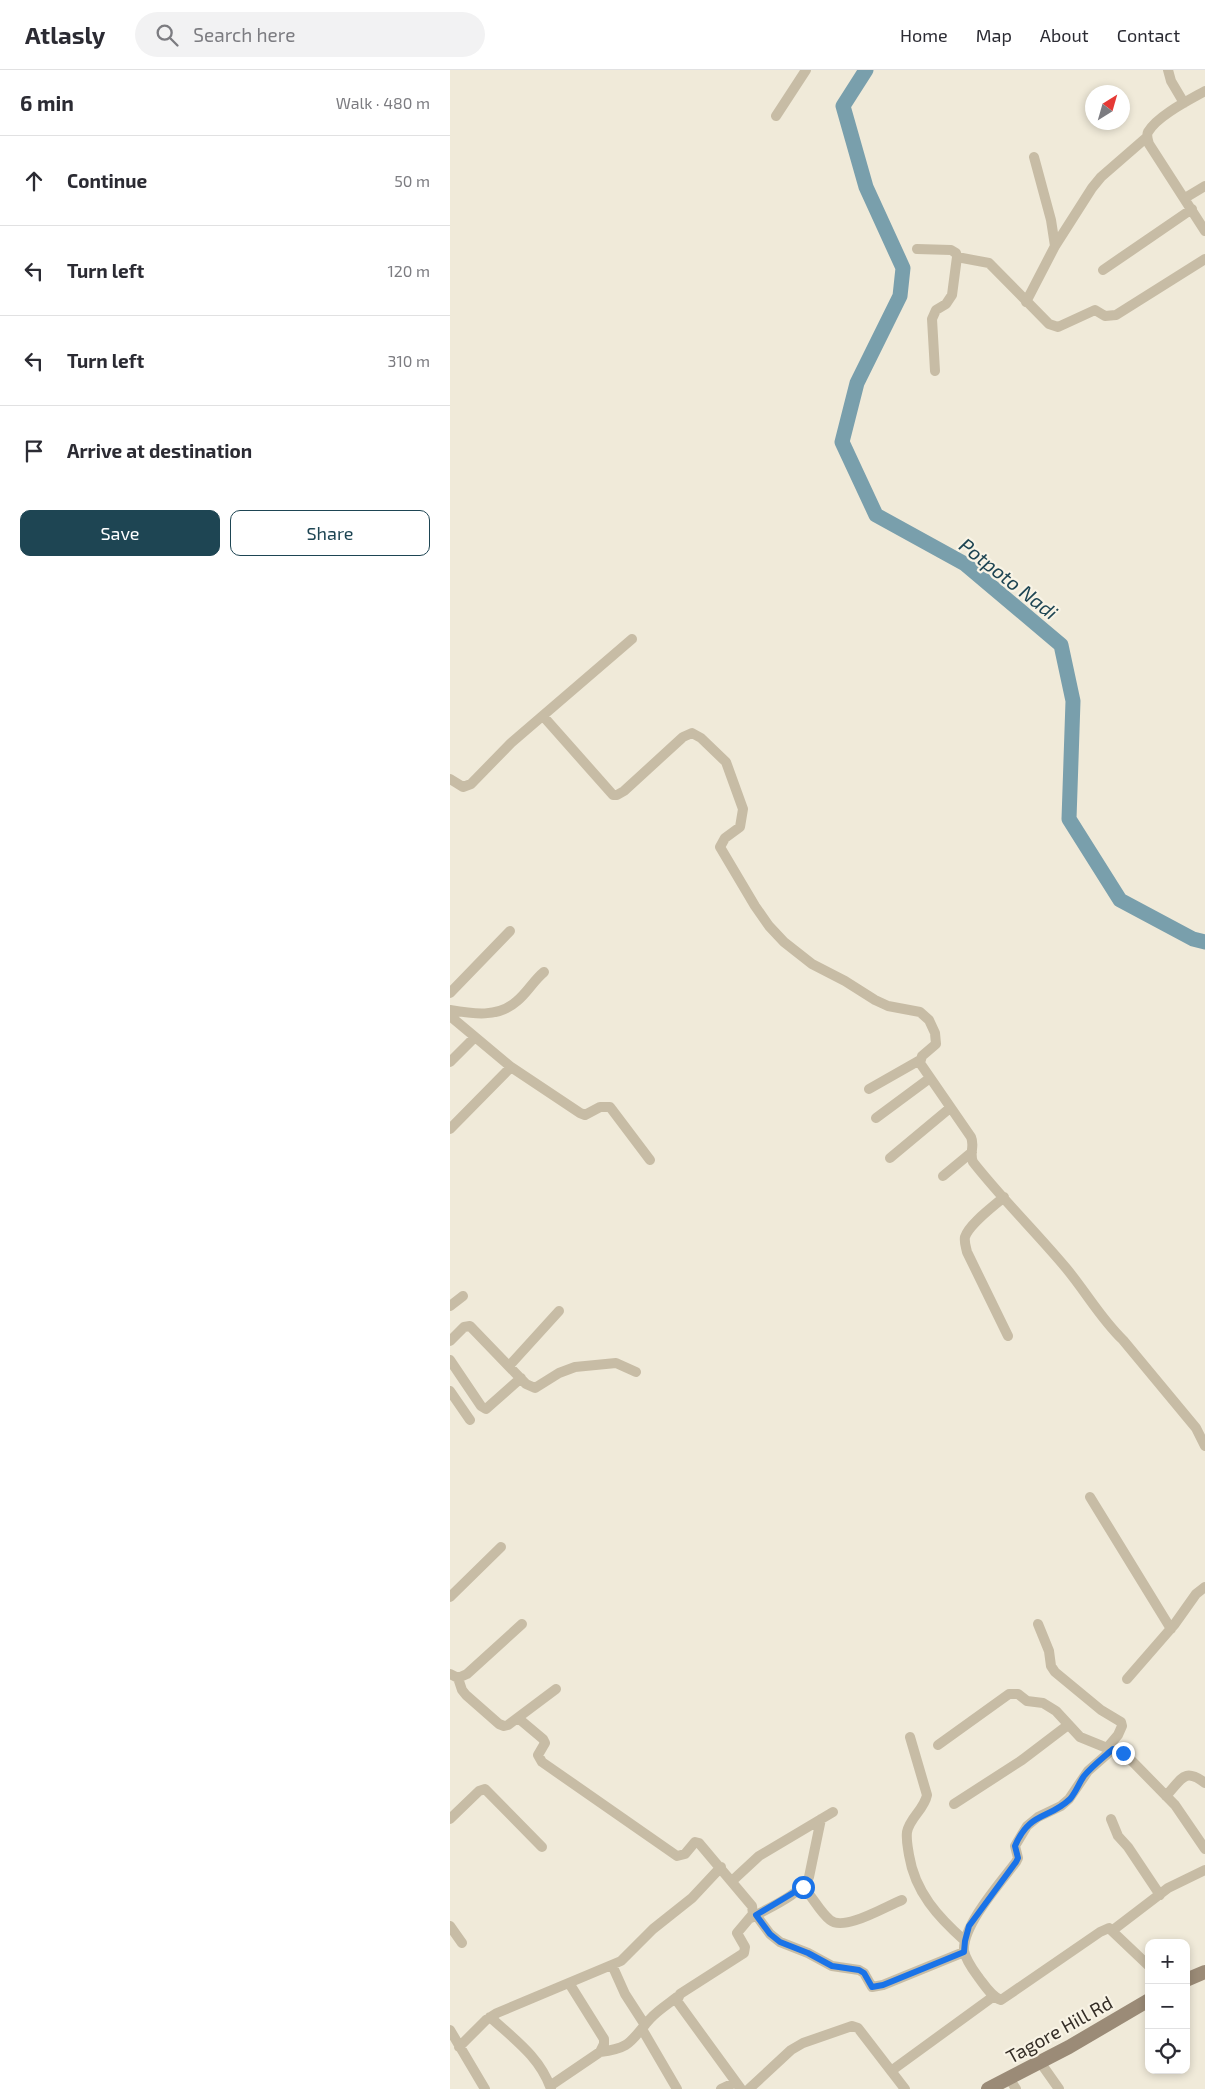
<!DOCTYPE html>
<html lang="en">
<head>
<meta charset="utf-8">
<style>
  :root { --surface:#fff; --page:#f2f2f3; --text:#2b2b33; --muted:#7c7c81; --line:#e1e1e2; --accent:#1e4553 }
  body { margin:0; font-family:"Exo 2",sans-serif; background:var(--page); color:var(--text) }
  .controls { position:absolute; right:15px; bottom:15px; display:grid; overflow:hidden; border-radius:10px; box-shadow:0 2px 8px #0003 }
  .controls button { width:45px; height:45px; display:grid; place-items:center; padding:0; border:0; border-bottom:1px solid var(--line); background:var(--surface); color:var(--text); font:25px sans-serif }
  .compass { position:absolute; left:635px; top:15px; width:45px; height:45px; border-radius:50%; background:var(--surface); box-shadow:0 2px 8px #0003; rotate:37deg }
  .stop { position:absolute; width:15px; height:15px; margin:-11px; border:4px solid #1a73e8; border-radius:50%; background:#fff }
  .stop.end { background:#1a73e8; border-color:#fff; box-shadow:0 1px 5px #0008 }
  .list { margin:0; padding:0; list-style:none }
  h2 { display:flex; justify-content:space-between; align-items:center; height:65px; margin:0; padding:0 20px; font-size:21px }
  h2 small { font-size:16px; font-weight:400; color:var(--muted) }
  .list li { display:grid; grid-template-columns:32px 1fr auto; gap:15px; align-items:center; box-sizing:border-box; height:90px; padding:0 20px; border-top:1px solid var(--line) }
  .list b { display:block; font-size:19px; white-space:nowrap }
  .list em { font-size:16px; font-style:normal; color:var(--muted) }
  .actions { display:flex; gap:10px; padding:15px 20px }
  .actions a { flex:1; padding:11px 0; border:1px solid var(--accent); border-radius:10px; text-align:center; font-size:18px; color:var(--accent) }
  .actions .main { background:var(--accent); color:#fff }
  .icon { flex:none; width:28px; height:28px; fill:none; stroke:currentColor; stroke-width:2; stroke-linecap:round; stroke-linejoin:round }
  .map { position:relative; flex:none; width:755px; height:2019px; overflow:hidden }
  header { display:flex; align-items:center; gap:30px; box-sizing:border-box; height:70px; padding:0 25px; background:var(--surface); border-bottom:1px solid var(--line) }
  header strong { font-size:24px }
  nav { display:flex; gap:28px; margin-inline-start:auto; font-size:18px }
  .search { width:350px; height:45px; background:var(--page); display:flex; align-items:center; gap:12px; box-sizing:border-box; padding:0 18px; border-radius:28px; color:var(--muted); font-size:19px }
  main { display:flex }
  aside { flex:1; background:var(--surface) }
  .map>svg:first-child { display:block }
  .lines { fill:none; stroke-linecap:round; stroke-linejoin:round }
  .river { stroke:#799fac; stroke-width:15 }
  .minor { stroke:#c7bca5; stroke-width:10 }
  .secondary { stroke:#9b8b77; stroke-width:14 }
  .route { stroke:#1a73e8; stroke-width:6 }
  .labels { text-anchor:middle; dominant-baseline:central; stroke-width:4.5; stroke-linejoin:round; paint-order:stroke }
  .street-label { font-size:19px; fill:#342d26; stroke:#f8f3e5 }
  .water-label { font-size:20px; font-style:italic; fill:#1e4553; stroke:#f8f3e5 }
</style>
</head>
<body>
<header>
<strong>Atlasly</strong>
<div class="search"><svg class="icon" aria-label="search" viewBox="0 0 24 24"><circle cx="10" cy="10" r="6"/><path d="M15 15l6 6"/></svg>Search here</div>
<nav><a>Home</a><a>Map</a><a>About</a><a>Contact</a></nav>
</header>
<main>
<aside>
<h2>6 min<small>Walk · 480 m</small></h2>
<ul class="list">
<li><svg class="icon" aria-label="ahead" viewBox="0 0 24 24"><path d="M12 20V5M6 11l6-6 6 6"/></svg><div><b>Continue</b></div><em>50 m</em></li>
<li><svg class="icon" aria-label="left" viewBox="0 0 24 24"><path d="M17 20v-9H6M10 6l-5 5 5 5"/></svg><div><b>Turn left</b></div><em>120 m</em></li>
<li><svg class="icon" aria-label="left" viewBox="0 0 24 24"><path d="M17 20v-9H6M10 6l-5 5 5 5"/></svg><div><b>Turn left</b></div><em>310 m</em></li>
<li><svg class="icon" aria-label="arrive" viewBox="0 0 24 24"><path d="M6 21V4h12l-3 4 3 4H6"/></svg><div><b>Arrive at destination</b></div></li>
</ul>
<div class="actions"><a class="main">Save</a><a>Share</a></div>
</aside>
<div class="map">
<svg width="755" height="2019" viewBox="0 0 755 2019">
  <rect width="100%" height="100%" fill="#f0ead9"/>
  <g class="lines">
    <path class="river" d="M416,0L393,36L416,117L453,198L450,226L407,313L392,372L426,445L515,494L611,575L623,631L619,749L670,830L743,869L755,872"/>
    <path class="minor" d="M718,0L721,11L734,33
      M755,21C739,30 707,46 698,62C696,66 698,70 699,74L755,161
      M326,46L356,0
      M584,87L601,150L605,176
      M735,128L755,116
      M467,179L501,180L506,183L507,187L539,193L599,254L608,257L645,240L655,246L666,245L755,189
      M653,200L742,139
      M576,232L605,176L642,118L651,107L697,67
      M485,301L482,249L486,240L496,234L502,225L507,187
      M93,646L163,725H167L174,721L233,667L242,663L251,668L276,692L293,739L290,757L275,768L270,777L305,836L319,856L334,872L362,894L395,911L425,930L438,936L470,942L479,950L485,963L486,974L472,986L470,993L521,1067C525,1076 519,1083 523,1092C552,1129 586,1162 616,1198C636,1222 651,1249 673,1270L746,1358L755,1376
      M0,709L13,717L21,714L61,673L182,569
      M0,923L60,861
      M0,940C23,944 48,948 67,931C77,923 84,910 94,902
      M0,946L61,997L130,1043L135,1045L150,1037H160L200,1090
      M0,992L25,967
      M419,1019L470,990
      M426,1048L480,1008
      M0,1059L61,997
      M440,1088L500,1038
      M493,1106L522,1082
      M554,1127C544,1136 519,1154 515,1167C514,1172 516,1177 517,1182L558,1266
      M0,1236L13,1226
      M0,1271L14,1257L20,1256L76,1314L85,1318L109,1303L125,1297L166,1293L186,1302
      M0,1290L31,1336L36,1339L71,1308
      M59,1296L109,1241
      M0,1321L20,1350
      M640,1427L721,1559
      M0,1527L51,1477
      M588,1554L599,1581L601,1596L605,1602L651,1640L671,1652L672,1656L668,1665L657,1678
      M0,1604L8,1608L17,1604L72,1554
      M8,1608L12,1620L16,1625L49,1654L54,1656L58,1655L106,1619
      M677,1609L724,1555L746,1524L755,1517
      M68,1648L93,1669L95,1673L88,1685L92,1692L227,1786L235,1784L245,1772L249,1773L302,1836L303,1844L287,1863L295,1877L294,1883L230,1924L227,1931L291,2019
      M460,1667L477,1725C474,1740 460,1747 457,1762C456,1770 458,1778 459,1785C465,1822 488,1847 515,1871
      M488,1675L559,1624H568L577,1631L593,1633L606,1641L630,1667L657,1678L668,1681L678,1687L725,1735L755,1779
      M663,1679L638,1701L619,1729L611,1736L588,1747L577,1756L565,1776L568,1788L566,1792C550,1813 512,1856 514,1881C516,1891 524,1901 529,1908C535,1916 542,1927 551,1930L650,1862L659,1858L699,1896
      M716,1726C732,1709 734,1697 755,1713
      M504,1734L572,1690L618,1655
      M0,1749L29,1721L35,1719L92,1777
      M661,1749L668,1766L678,1777L710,1825
      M282,1811L309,1786L383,1742
      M353,1817C363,1827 369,1841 380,1850C394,1862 436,1836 452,1830
      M306,1845L320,1864L330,1872L358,1883L382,1896L409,1900L414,1903L422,1917L433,1915L514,1882
      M301,1848C318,1838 350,1825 359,1807L371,1749
      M0,1856L12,1873
      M663,1860L718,1818L755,1800
      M162,1895L175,1924L195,1955
      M40,1947C64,1969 90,1987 101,2019
      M192,1959L227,2019
      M0,1960L35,2019
      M9,1977L36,1950L47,1943L171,1891L203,1859L242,1828L271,1797
      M150,1982C182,1978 180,1971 200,1949C207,1941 218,1934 227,1927
      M590,1992L609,2019
      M441,2001L544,1926
      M559,2008L566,2019
      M100,2016L150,1982L154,1974V1969L119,1913
      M271,2019L286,2012
      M299,2019L341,1980L353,1973L402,1956L408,1958L455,2019"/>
    <path class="secondary" d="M736,1910L755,1902
      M538,2019L619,1977L699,1930"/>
  </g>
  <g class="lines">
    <path class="route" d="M353,1817L306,1845L320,1864L330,1872L358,1883L382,1896L409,1900L414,1903L422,1917L433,1915L514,1882L515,1871L519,1856L566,1792L568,1788L565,1776C580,1741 598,1750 620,1729C626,1722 629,1713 634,1706C642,1696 654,1687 663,1679L673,1683"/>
  </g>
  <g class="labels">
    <g class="street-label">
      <text transform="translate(609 1959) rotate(-29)">Tagore Hill Rd</text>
    </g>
    <g class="water-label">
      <text transform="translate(559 508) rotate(38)">Potpoto Nadi</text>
    </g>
  </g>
</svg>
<div class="controls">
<button>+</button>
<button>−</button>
<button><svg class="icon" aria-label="locate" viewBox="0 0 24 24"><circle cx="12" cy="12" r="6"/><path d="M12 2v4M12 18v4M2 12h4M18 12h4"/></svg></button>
</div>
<svg class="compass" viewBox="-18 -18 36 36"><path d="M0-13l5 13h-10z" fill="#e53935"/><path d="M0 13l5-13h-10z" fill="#7c7c81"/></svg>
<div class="stop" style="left:353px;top:1817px"></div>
<div class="stop end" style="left:673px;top:1683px"></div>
</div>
</main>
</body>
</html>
